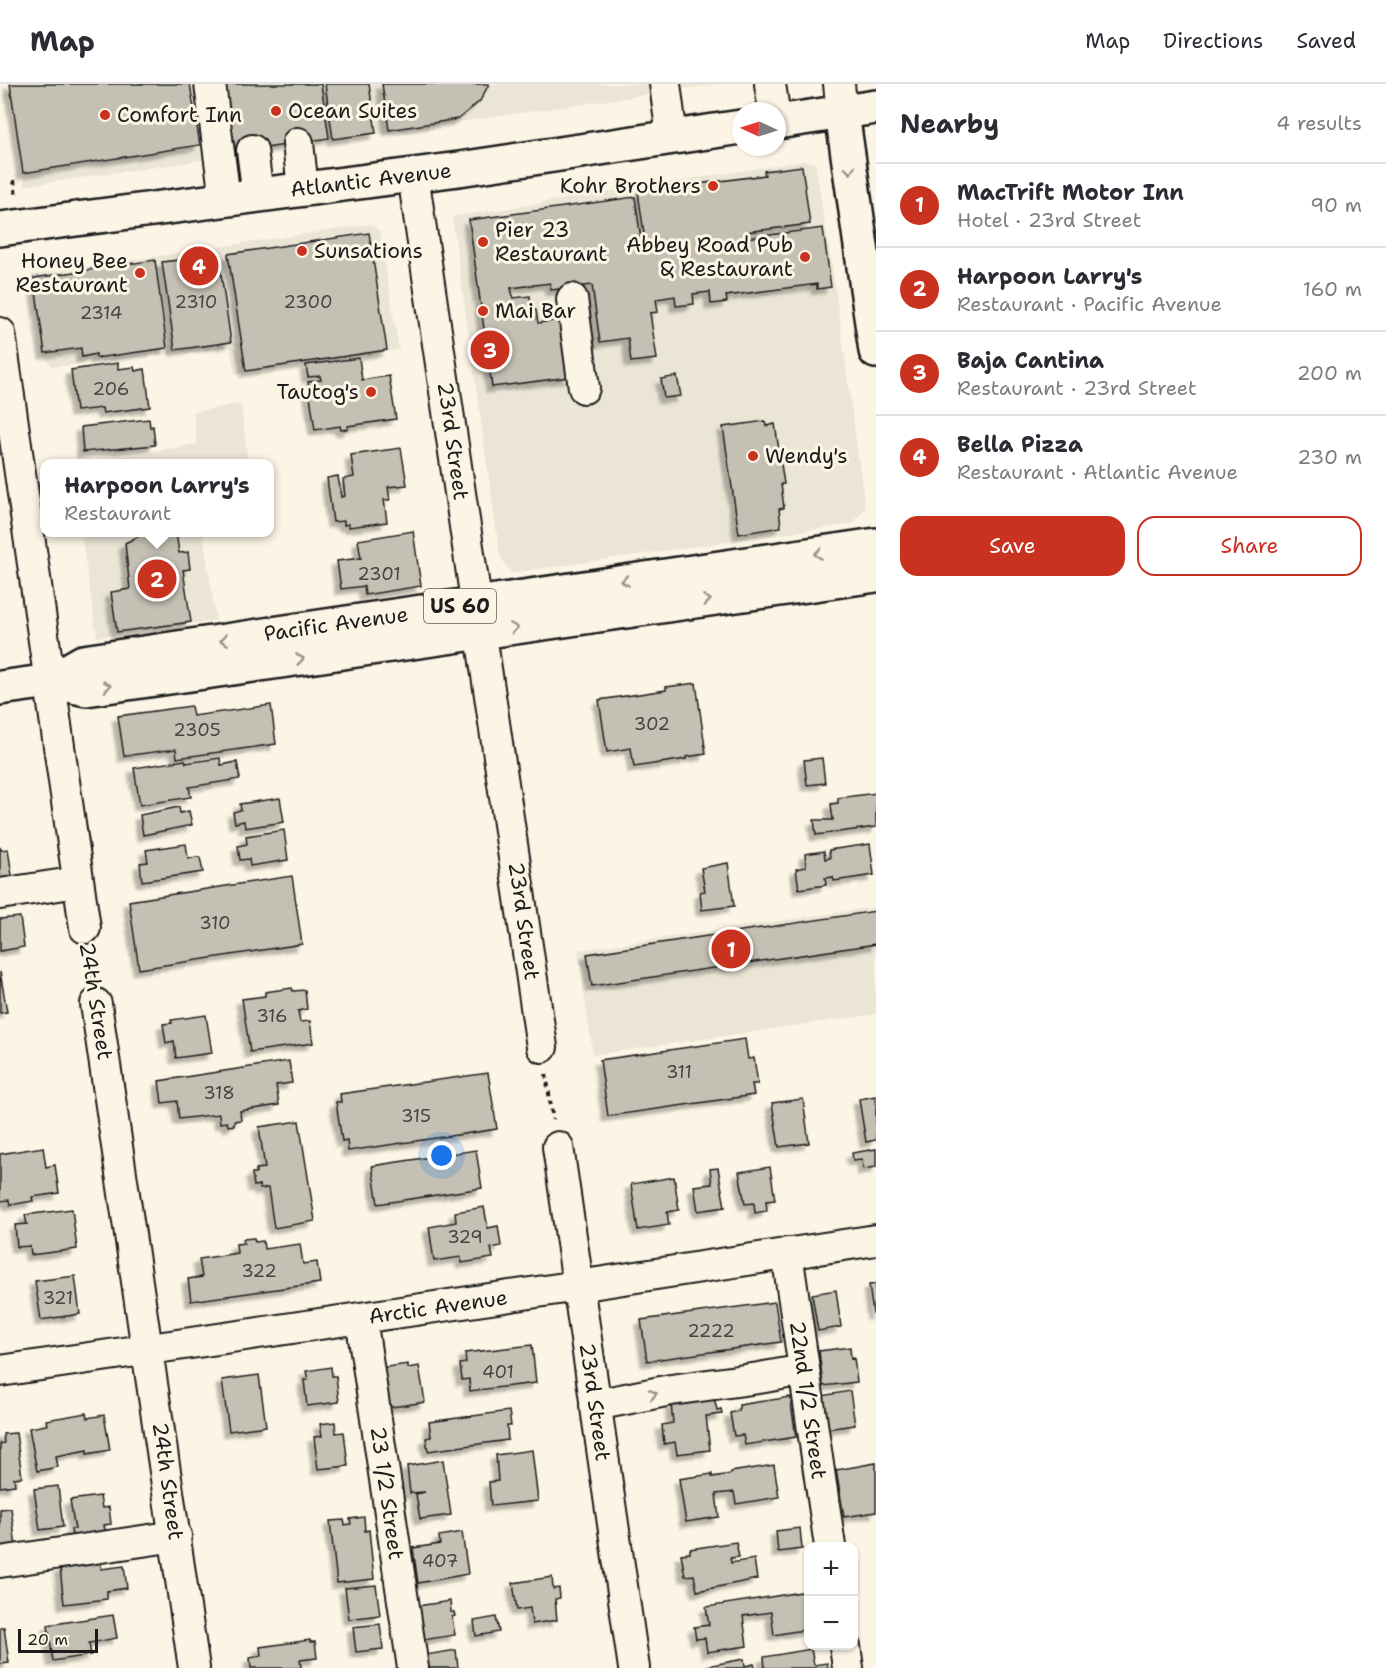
<!DOCTYPE html>
<html lang="en">
<head>
<meta charset="utf-8">
<style>
  :root { --surface:#fff; --page:#f2f2f3; --text:#2b2b33; --muted:#7c7c81; --line:#e1e1e2; --accent:#c8321e }
  body { margin:0; font-family:"Shantell Sans",sans-serif; background:var(--page); color:var(--text) }
  .controls { position:absolute; right:18px; bottom:18px; display:grid; overflow:hidden; border-radius:12px; box-shadow:0 2px 4px #0004 }
  .controls button { width:54px; height:54px; display:grid; place-items:center; padding:0; border:0; border-bottom:2px solid var(--line); background:var(--surface); color:var(--text); font:30px sans-serif }
  .compass { position:absolute; left:732px; top:18px; width:54px; height:54px; border-radius:50%; background:var(--surface); box-shadow:0 2px 4px #0004; rotate:274deg }
  .scale { position:absolute; left:18px; bottom:15px; width:80px; box-sizing:border-box; padding-left:6px; border:3px solid #1c1c1c; border-top:0; font-size:16px; line-height:21px; white-space:nowrap; color:#1c1c1c; -webkit-text-stroke:4px #fcf5e5; paint-order:stroke }
  .you { position:absolute; left:442px; top:1072px; width:21px; height:21px; margin:-15px; border:4px solid #fff; border-radius:50%; background:#1a73e8; box-shadow:0 0 0 9px #1a73e833 }
  .badge { display:grid; place-items:center; width:39px; height:39px; border-radius:50%; background:var(--accent); color:#fff; font-size:20px; font-weight:700 }
  .pin { position:absolute; translate:-50% -50%; border:3px solid #fff; box-shadow:0 2px 6px #0006 }
  .popup { position:absolute; left:40px; top:375px; width:234px; height:78px; box-sizing:border-box; display:grid; place-content:center; border-radius:12px; background:var(--surface); filter:drop-shadow(0 2px 4px #0005); font-size:20px; white-space:nowrap; color:var(--muted) }
  .popup b { font-size:22px; color:var(--text) }
  .popup::after { content:''; position:absolute; left:50%; top:100%; margin-left:-12px; border:12px solid transparent; border-top-color:var(--surface) }
  .list { margin:0; padding:0; list-style:none }
  h2 { display:flex; justify-content:space-between; align-items:center; height:78px; margin:0; padding:0 24px; font-size:26px }
  h2 small { font-size:20px; font-weight:400; color:var(--muted) }
  .list li { display:grid; grid-template-columns:39px 1fr auto; gap:18px; align-items:center; box-sizing:border-box; height:84px; padding:0 24px; border-top:2px solid var(--line) }
  .list b { display:block; font-size:22px; white-space:nowrap }
  .list p { margin:0; font-size:20px; white-space:nowrap; color:var(--muted) }
  .list em { font-size:20px; font-style:normal; color:var(--muted) }
  .actions { display:flex; gap:12px; padding:18px 24px }
  .actions a { flex:1; padding:14px 0; border:2px solid var(--accent); border-radius:18px; text-align:center; font-size:21px; color:var(--accent) }
  .actions .main { background:var(--accent); color:#fff }
  .map { position:relative; flex:none; width:876px; height:1584px; overflow:hidden }
  header { display:flex; align-items:center; gap:36px; box-sizing:border-box; height:84px; padding:0 30px; background:var(--surface); border-bottom:2px solid var(--line) }
  header strong { font-size:28px }
  nav { display:flex; gap:33px; margin-inline-start:auto; font-size:21px }
  main { display:flex }
  aside { flex:1; background:var(--surface) }
  .map>svg:first-child { display:block }
  .built { fill:#ebe5d6 }
  .building { fill:#c4c0b3; stroke:#1c1c1c; stroke-width:1.5; filter:url(#shadow) }
  .lines { fill:none; stroke-linecap:round; stroke-linejoin:round }
  .minor-casing { stroke:#1c1c1c; stroke-width:34 }
  .major-casing { stroke:#1c1c1c; stroke-width:38 }
  .highway-casing { stroke:#1c1c1c; stroke-width:38 }
  .path { stroke:#1c1c1c; stroke-width:4; stroke-dasharray:4.5 4.5; stroke-linecap:butt }
  .minor { stroke:#fcf5e5; stroke-width:30 }
  .major { stroke:#fcf5e5; stroke-width:33 }
  .highway { stroke:#fcf5e5; stroke-width:33 }
  .oneway { stroke:#97938b }
  .poi-dot { fill:#c8321e; stroke:#fcf5e5; stroke-width:2 }
  .labels { text-anchor:middle; dominant-baseline:central; stroke-width:6; stroke-linejoin:round; paint-order:stroke }
  .number-label { font-size:18px; fill:#464542 }
  .shield { fill:#fcf5e5; stroke:#5f5d58; stroke-width:1.5 }
  .shield-label { font-size:20px; font-weight:bold; fill:#1c1c1c }
  .poi-label { font-size:21px; fill:#1c1c1c; stroke:#fcf5e5; text-anchor:start }
  .street-label { font-size:21px; fill:#1c1c1c; stroke:#fcf5e5 }
</style>
</head>
<body>
<header>
<strong>Map</strong>
<nav><a>Map</a><a>Directions</a><a>Saved</a></nav>
</header>
<main>
<div class="map">
<svg width="876" height="1584" viewBox="0 0 876 1584">
  <defs>
    <filter id="shadow"><feDropShadow dx="-5.5" dy="5.5" stdDeviation="1.5" flood-color="#0004"/></filter>
  </defs>
  <rect width="100%" height="100%" fill="#fcf5e5"/>
  <filter id="ink" filterUnits="userSpaceOnUse"><feTurbulence type="fractalNoise" baseFrequency=".0167" numOctaves="2"/><feDisplacementMap in="SourceGraphic" scale="12" xChannelSelector="R" yChannelSelector="G"/><feConvolveMatrix kernelMatrix="1 2 1 2 8 2 1 2 1" color-interpolation-filters="sRGB"/></filter>
  <g filter="url(#ink)">
    <path class="built" d="M10,0H718L25,102Z
      M803,77L815,79L835,201L865,424L852,440L511,489L500,472L452,133Z
      M371,140L380,148L399,266L235,290L230,263L52,283L44,271L31,191Z
      M241,320L248,379H80L197,360L193,328Z
      M81,449H203L216,536L97,553Z
      M876,823V930L593,971L578,866Z"/>
    <path class="building" d="M10,0H190L200,61L23,89Z
      M224,0H321L329,54L235,69Z
      M325,0H369L376,49L333,55Z
      M382,0H489L480,17L458,35L389,46Z
      M802,82L810,140L746,148V154L823,144L831,203L817,205V200L726,212L727,218L711,220L710,208L693,210L694,220L676,222L675,212L656,215L658,228L650,229L657,275L631,278L628,254L600,258L592,201L551,206L550,199L511,204L513,214L530,212L531,226H536L538,239L561,236L569,293L492,303L469,136L635,113L642,163H646L638,108L765,91L764,87Z
      M369,149L387,266L246,287L228,170Z
      M212,167L213,169H218L231,258L175,266L162,178L187,175V171Z
      M155,176L167,264L96,274V270L82,273L81,264L45,269L34,194Z
      M359,274L362,296L389,292L396,335L348,342V345L341,346L340,342L315,346L308,298L321,296L320,292L308,293L306,281Z
      M118,279V285L134,283L135,287L145,285L150,323L103,329L102,324L76,327L71,286Z
      M677,292L681,312L664,314L661,295Z
      M149,335L150,343L153,342L155,361L83,368L81,343Z
      M765,337L766,342L775,340L784,400H781L784,424L779,425L781,443L739,450L723,343Z
      M401,364L407,401L388,403L390,416H384L387,438L349,443V440L344,441V437L333,438L327,394L338,392L341,413L345,412L343,395L354,393L351,371Z
      M413,447L421,502L365,511L364,502L341,505L337,477L361,474L358,456Z
      M160,448H176L179,469L188,468L190,485L183,486L191,538L117,548L111,508L130,505L125,459L141,451Z
      M696,599L706,670L686,673V675L634,683L631,664L607,668L599,616L666,606V603Z
      M271,621L276,660L177,674L176,665L124,672L118,632L191,622L193,632Z
      M220,674L221,681L237,678L240,695L189,703L191,713L140,721L134,684L185,676L186,679Z
      M822,674L825,699L807,701L804,676Z
      M876,709V743L816,751L814,736H833L831,720L838,719V714Z
      M280,714L284,738L245,744L244,737L235,739L233,728L241,726L240,720Z
      M179,723L180,729L189,727L192,741L143,751L140,731Z
      M284,746L288,776L250,782L249,775L240,776L238,762L247,760L246,752Z
      M186,760L188,774L200,773L203,788L142,797L140,779L148,778L146,766Z
      M870,760L874,791L834,797L833,793L825,794L826,801L799,805L796,785L806,783L805,770L824,767L825,775L830,774L829,766Z
      M0,763L1,766L8,765L13,798L0,802Z
      M728,779L734,822L702,826L700,808L705,807L701,784Z
      M292,792L302,860L139,885L129,817Z
      M876,827V860L592,902L587,870Z
      M20,833L24,863L0,867V835Z
      M0,888L7,928L0,929Z
      M292,904L293,907L305,906L307,925L298,927L300,938L310,937L313,959L250,968L242,915L265,912V908Z
      M206,931L212,969L176,974L174,957L166,959L163,940L172,939L171,936Z
      M745,955L748,975L754,974L758,1000H752L754,1011L608,1032L600,976Z
      M289,977L292,999L276,1001L279,1021L240,1027L241,1036L234,1037V1041L228,1042L227,1038L220,1039L219,1030L179,1035L177,1017L162,1019L159,997Z
      M488,989L497,1045L348,1067L347,1056L342,1057L336,1018H341L340,1010Z
      M876,1012V1056L866,1058L859,1015Z
      M803,1015L809,1059L779,1063L772,1019Z
      M299,1037L315,1137L274,1144L268,1104L260,1105L259,1101L254,1102L252,1089H256V1085L265,1084L259,1043Z
      M43,1063L46,1083L55,1081L59,1109L32,1113L33,1117L10,1121L9,1116L0,1117V1070Z
      M876,1065V1083L863,1085L862,1075L853,1076L852,1069Z
      M476,1066L482,1104L378,1120L372,1082Z
      M770,1083L775,1116L766,1117L767,1127L755,1129L754,1119L745,1120L739,1088Z
      M718,1084L725,1123L698,1127L694,1102L712,1100L710,1085Z
      M674,1093L679,1126L667,1128L669,1141L638,1146L631,1100Z
      M484,1123L488,1144L498,1142L501,1162L491,1164L493,1174L462,1179L461,1173L434,1177L429,1143L456,1138L455,1128Z
      M72,1125L77,1165L31,1171L30,1162L17,1163L15,1141L27,1140L25,1131Z
      M254,1154L255,1158L263,1157L264,1165L300,1160L303,1180L317,1178L320,1199L191,1217L188,1195L202,1193L199,1175L237,1169L236,1160L244,1159L243,1155Z
      M75,1192L80,1230L41,1236L35,1197Z
      M876,1200V1230H873L869,1201Z
      M836,1206L841,1243L818,1247L812,1210Z
      M775,1218L781,1258L647,1277L641,1236Z
      M532,1261L536,1299L470,1307L469,1295L462,1296L460,1280L466,1279L465,1269Z
      M850,1263L851,1275L854,1274L857,1298L823,1302L819,1267Z
      M408,1280V1284L419,1282L425,1318L386,1324L380,1284Z
      M331,1283L332,1292H336L339,1318L307,1322L304,1296H308L306,1287Z
      M259,1291L266,1342L229,1347L222,1296Z
      M850,1307L855,1341L826,1345L821,1312Z
      M790,1313L796,1353L745,1361L743,1351L734,1352L730,1329L739,1327V1321Z
      M714,1314L717,1326L721,1325L722,1330L706,1332L710,1366L677,1370L675,1358L664,1360L662,1341L673,1339L671,1320Z
      M509,1327L511,1342H507L508,1356L428,1367L426,1354L431,1353L429,1338Z
      M86,1329L87,1334L104,1331L110,1366L87,1370V1366L56,1372L58,1383L37,1387L29,1344L47,1341L46,1336Z
      M335,1338L336,1349L344,1348L348,1382L318,1385L314,1353L322,1352L320,1340Z
      M16,1349L22,1393L14,1394L15,1401L0,1403V1360L4,1359L3,1350Z
      M532,1366L538,1417L491,1422L489,1398L498,1397L496,1371Z
      M443,1376L451,1431L420,1435L416,1410L425,1408L410,1409L407,1382Z
      M876,1379V1428L844,1433L836,1386Z
      M774,1381L779,1413L736,1420L734,1408L716,1410L719,1433L686,1438L679,1395L712,1390V1393L731,1390V1388Z
      M58,1402L63,1443L40,1446L34,1405Z
      M100,1412L102,1424L109,1423L111,1440L104,1441L106,1453L73,1458L71,1445H75L70,1416Z
      M11,1424L16,1463L0,1465V1425Z
      M364,1433L365,1447L369,1446L374,1495L337,1499L330,1437L344,1436L345,1441L351,1440L350,1435Z
      M800,1444L802,1465L778,1468L776,1447Z
      M462,1448L468,1490L418,1499L413,1464L440,1460L439,1452Z
      M736,1458L739,1473L730,1474L731,1479L754,1475L757,1495L697,1507L694,1491L685,1492L681,1470L690,1469V1465Z
      M101,1479V1485L124,1482L127,1504L107,1507V1515L64,1520L60,1484Z
      M552,1493L553,1505L559,1504L560,1514L555,1515L557,1536L532,1540L530,1524L517,1526L513,1499Z
      M376,1501L380,1531L349,1535L345,1504Z
      M808,1507V1545L774,1551L771,1528L743,1532L747,1562L707,1568L705,1554L696,1555L694,1543L709,1541L706,1523Z
      M450,1517L451,1528H454L455,1532L452,1533L455,1551L423,1556L418,1522Z
      M113,1531L117,1554L89,1559L91,1571L53,1577L48,1541Z
      M496,1533L499,1548L476,1552L474,1537Z
      M380,1540L383,1565L356,1568L353,1543Z
      M4,1543L9,1579L0,1580V1544Z
      M310,1556V1558H315L317,1574L300,1576L301,1584H251L250,1574L261,1572L260,1563Z
      M811,1565L814,1581L827,1579L828,1584H765L764,1573Z
      M456,1566L458,1584H428L425,1571Z
      M744,1575L745,1582L754,1580L755,1584H708L707,1582Z"/>
    <g class="lines">
      <defs>
        <path id="minor" d="M210,0L225,115
          M665,0L672,53
          M770,0L774,27
          M839,0L842,29
          M298,59L303,105
          M252,66L258,111
          M413,91L542,963
          M572,215L584,304
          M0,249L85,844
          M0,810L78,798
          M96,920L194,1584
          M558,1063L634,1584
          M787,1169L830,1462
          M361,1234L413,1584
          M0,1287L578,1202L876,1156
          M595,1321L671,1306L759,1294L804,1286
          M0,1478L176,1452
          M845,1562L848,1584"/>
        <path id="major" d="M842,29L876,267
          M777,38L876,23
          M0,145L459,85L741,43"/>
        <path id="highway" d="M50,597L83,578L876,461
          M0,604L50,597L86,605L876,491"/>
      </defs>
      <use href="#minor" class="minor-casing"/>
      <use href="#major" class="major-casing"/>
      <use href="#highway" class="highway-casing"/>
      <path class="path" d="M14,96L16,113
        M89,871L92,893
        M546,990L553,1036"/>
      <use href="#minor" class="minor"/>
      <use href="#major" class="major"/>
      <use href="#highway" class="highway"/>
    </g>
    <defs><path id="oneway-chevron" d="M-2-3.5L2.5 0L-2 3.5" fill="none" stroke-width="1.6" stroke-linecap="round" stroke-linejoin="round" transform="scale(1.5)"/></defs>
    <g class="oneway">
      <use href="#oneway-chevron" transform="translate(850 86) rotate(82)"/>
      <use href="#oneway-chevron" transform="translate(818 470) rotate(172)"/>
      <use href="#oneway-chevron" transform="translate(625 497) rotate(171)"/>
      <use href="#oneway-chevron" transform="translate(707 516) rotate(-8)"/>
      <use href="#oneway-chevron" transform="translate(514 544) rotate(-9)"/>
      <use href="#oneway-chevron" transform="translate(224 556) rotate(171)"/>
      <use href="#oneway-chevron" transform="translate(300 575) rotate(-8)"/>
      <use href="#oneway-chevron" transform="translate(107 602) rotate(-8)"/>
      <use href="#oneway-chevron" transform="translate(653 1310) rotate(-12)"/>
    </g>
  </g>
  <g class="poi-dot">
    <circle cx="276" cy="27" r="6"/>
    <circle cx="105" cy="31" r="6"/>
    <circle cx="713" cy="102" r="6"/>
    <circle cx="483" cy="158" r="6"/>
    <circle cx="302" cy="167" r="6"/>
    <circle cx="805" cy="173" r="6"/>
    <circle cx="140" cy="189" r="6"/>
    <circle cx="483" cy="227" r="6"/>
    <circle cx="371" cy="308" r="6"/>
    <circle cx="753" cy="372" r="6"/>
  </g>
  <g class="labels">
    <g class="number-label">
      <text x="196" y="218">2310</text>
      <text x="308" y="218">2300</text>
      <text x="101" y="229">2314</text>
      <text x="111" y="305">206</text>
      <text x="379" y="490">2301</text>
      <text x="652" y="640">302</text>
      <text x="197" y="646">2305</text>
      <text x="215" y="839">310</text>
      <text x="272" y="932">316</text>
      <text x="679" y="988">311</text>
      <text x="219" y="1009">318</text>
      <text x="416" y="1032">315</text>
      <text x="465" y="1153">329</text>
      <text x="259" y="1187">322</text>
      <text x="58" y="1214">321</text>
      <text x="711" y="1247">2222</text>
      <text x="498" y="1288">401</text>
      <text x="440" y="1477">407</text>
    </g>
    <rect class="shield" x="424" y="505" width="72" height="34" rx="4.5"/>
    <g class="shield-label">
      <text x="460" y="522">US 60</text>
    </g>
    <g class="poi-label">
      <text x="288" y="27">Ocean Suites</text>
      <text x="117" y="31">Comfort Inn</text>
      <text x="701" y="102" text-anchor="end">Kohr Brothers</text>
      <text x="495" y="146">Pier 23<tspan x="495" dy="24">Restaurant</tspan></text>
      <text x="793" y="161" text-anchor="end">Abbey Road Pub<tspan x="793" dy="24">&amp; Restaurant</tspan></text>
      <text x="314" y="167">Sunsations</text>
      <text x="128" y="177" text-anchor="end">Honey Bee<tspan x="128" dy="24">Restaurant</tspan></text>
      <text x="495" y="227">Mai Bar</text>
      <text x="359" y="308" text-anchor="end">Tautog's</text>
      <text x="765" y="372">Wendy's</text>
    </g>
    <g class="street-label">
      <text transform="translate(371 96) rotate(-7)">Atlantic Avenue</text>
      <text transform="translate(453 357) rotate(82)">23rd Street</text>
      <text transform="translate(336 540) rotate(-8)">Pacific Avenue</text>
      <text transform="translate(524 837) rotate(82)">23rd Street</text>
      <text transform="translate(96 917) rotate(81)">24th Street</text>
      <text transform="translate(438 1223) rotate(-8)">Arctic Avenue</text>
      <text transform="translate(808 1316) rotate(82)">22nd 1/2 Street</text>
      <text transform="translate(595 1318) rotate(82)">23rd Street</text>
      <text transform="translate(168 1397) rotate(82)">24th Street</text>
      <text transform="translate(387 1409) rotate(82)">23 1/2 Street</text>
    </g>
  </g>
</svg>
<div class="controls">
<button>+</button>
<button>−</button>
</div>
<svg class="compass" viewBox="-18 -18 36 36"><path d="M0-13l5 13h-10z" fill="#e53935"/><path d="M0 13l5-13h-10z" fill="#7c7c81"/></svg>
<div class="scale">20 m</div>
<div class="you"></div>
<div class="pin badge" style="left:731px;top:865px">1</div>
<div class="pin badge" style="left:157px;top:495px">2</div>
<div class="popup"><b>Harpoon Larry's</b>Restaurant</div>
<div class="pin badge" style="left:490px;top:266px">3</div>
<div class="pin badge" style="left:199px;top:182px">4</div>
</div>
<aside>
<h2>Nearby<small>4 results</small></h2>
<ul class="list">
<li><span class="badge">1</span><div><b>MacTrift Motor Inn</b><p>Hotel · 23rd Street</p></div><em>90 m</em></li>
<li><span class="badge">2</span><div><b>Harpoon Larry's</b><p>Restaurant · Pacific Avenue</p></div><em>160 m</em></li>
<li><span class="badge">3</span><div><b>Baja Cantina</b><p>Restaurant · 23rd Street</p></div><em>200 m</em></li>
<li><span class="badge">4</span><div><b>Bella Pizza</b><p>Restaurant · Atlantic Avenue</p></div><em>230 m</em></li>
</ul>
<div class="actions"><a class="main">Save</a><a>Share</a></div>
</aside>
</main>
</body>
</html>
